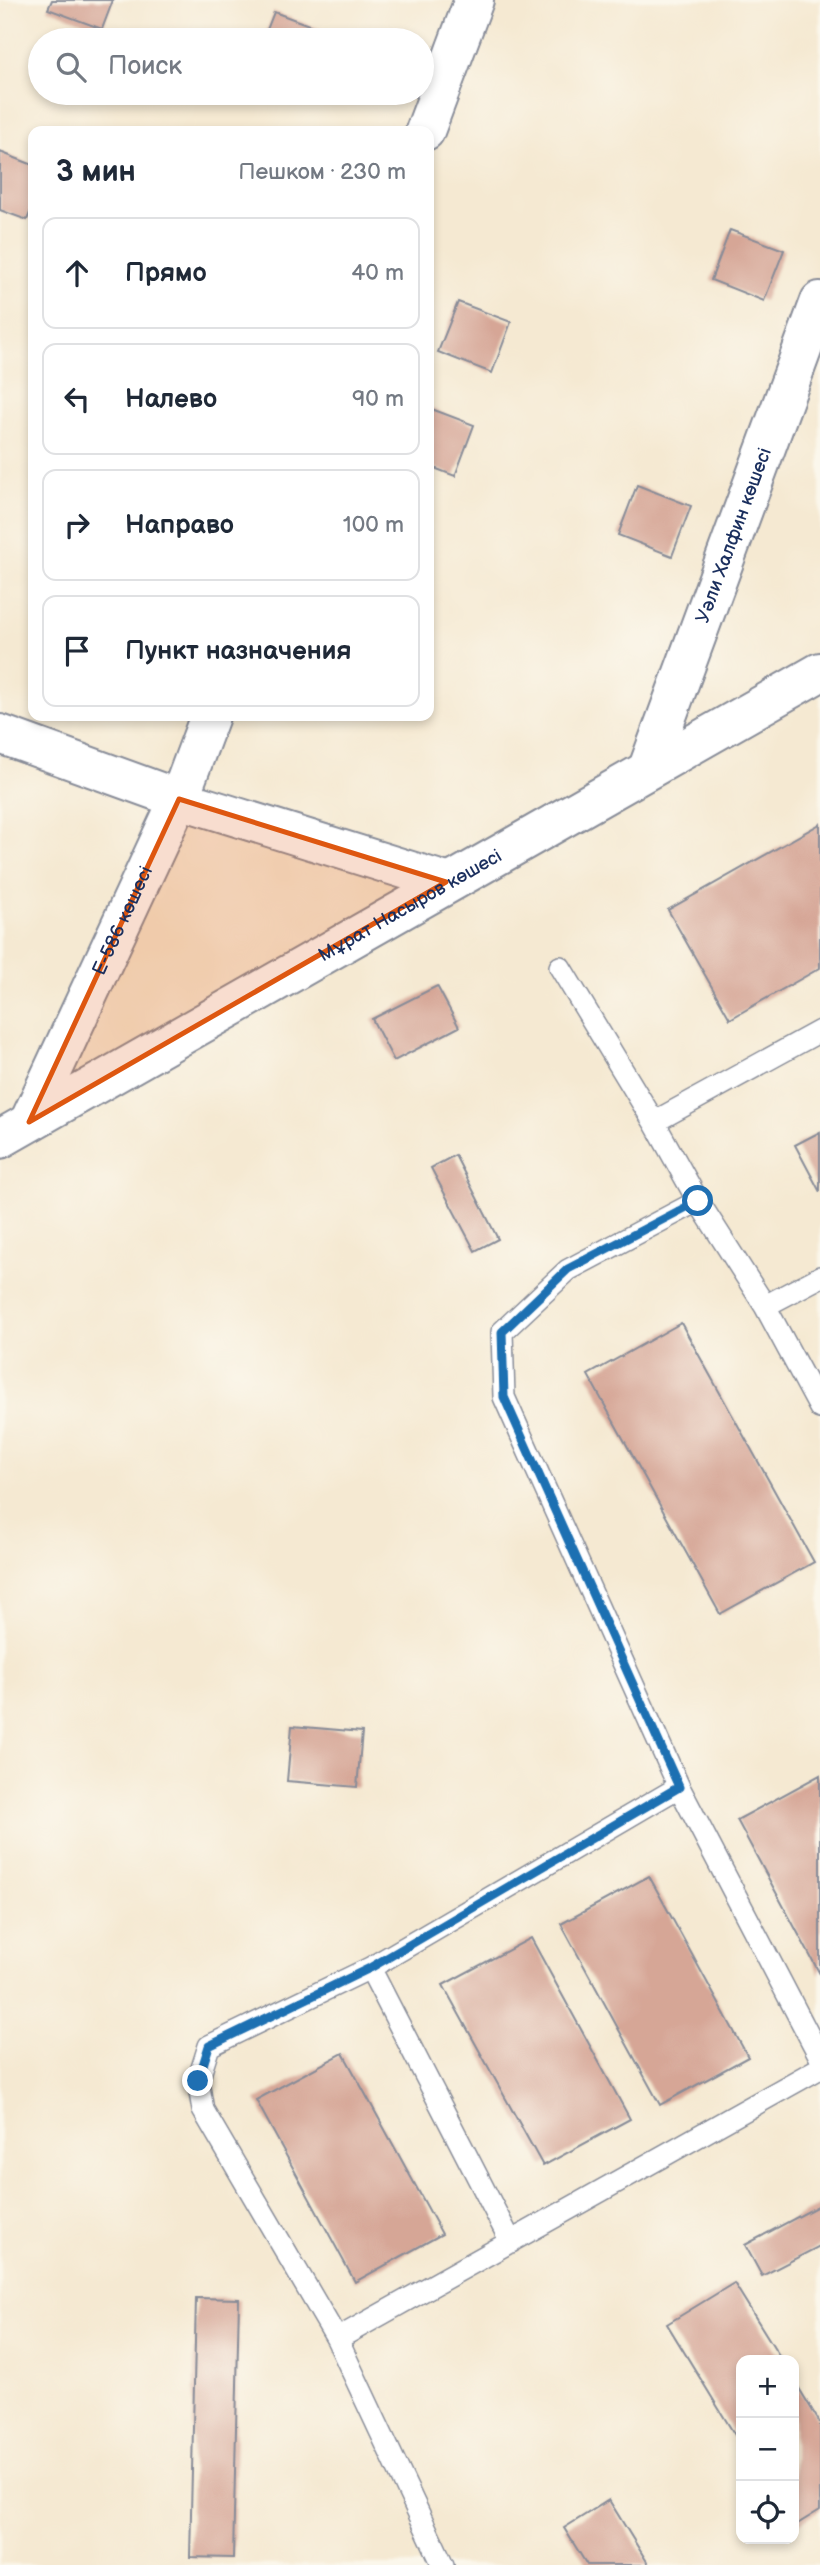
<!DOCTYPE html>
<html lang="ru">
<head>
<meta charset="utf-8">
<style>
  :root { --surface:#fff; --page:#f6f6f7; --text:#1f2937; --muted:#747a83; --line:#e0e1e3 }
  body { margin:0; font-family:"Balsamiq Sans",sans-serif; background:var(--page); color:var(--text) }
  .controls { position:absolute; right:21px; bottom:21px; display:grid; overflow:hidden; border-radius:14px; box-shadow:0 4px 10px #0003 }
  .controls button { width:63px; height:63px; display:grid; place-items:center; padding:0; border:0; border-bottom:2px solid var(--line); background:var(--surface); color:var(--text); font:35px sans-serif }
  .stop { position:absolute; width:21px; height:21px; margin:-16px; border:5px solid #1f6fb2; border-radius:50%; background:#fff }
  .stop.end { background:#1f6fb2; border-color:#fff; box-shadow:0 2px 7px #0008 }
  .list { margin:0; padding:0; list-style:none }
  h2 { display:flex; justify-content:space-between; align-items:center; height:91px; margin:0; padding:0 28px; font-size:30px }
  h2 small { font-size:23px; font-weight:400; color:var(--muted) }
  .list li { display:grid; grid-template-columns:46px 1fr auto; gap:21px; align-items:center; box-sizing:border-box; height:112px; margin:0 14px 14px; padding:0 14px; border:2px solid var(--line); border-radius:14px }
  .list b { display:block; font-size:26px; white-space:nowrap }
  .list em { font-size:23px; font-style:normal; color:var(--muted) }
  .icon { flex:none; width:38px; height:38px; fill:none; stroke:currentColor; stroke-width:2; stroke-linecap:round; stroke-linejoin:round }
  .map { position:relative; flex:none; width:820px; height:2565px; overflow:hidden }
  .search { position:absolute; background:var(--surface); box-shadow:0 4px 10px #0003; left:28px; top:28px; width:406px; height:77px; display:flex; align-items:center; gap:18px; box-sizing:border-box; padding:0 24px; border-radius:38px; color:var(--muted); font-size:26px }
  .panel { position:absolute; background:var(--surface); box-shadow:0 4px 10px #0003; left:28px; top:126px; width:406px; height:595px; border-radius:14px }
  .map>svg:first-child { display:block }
  .building { fill:#d6a696 }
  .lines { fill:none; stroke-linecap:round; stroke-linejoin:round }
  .service-casing { stroke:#888c98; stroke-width:24 }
  .minor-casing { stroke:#888c98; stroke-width:42 }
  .service { stroke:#fff; stroke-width:21 }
  .minor { stroke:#fff; stroke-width:38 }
  .route { stroke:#1f6fb2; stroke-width:9 }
  .marked { fill:#de5710; fill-opacity:0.2; stroke:#de5710; stroke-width:5; stroke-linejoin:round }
  .labels { text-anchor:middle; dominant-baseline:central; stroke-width:5; stroke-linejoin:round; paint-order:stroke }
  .street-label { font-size:19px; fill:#1b2f5e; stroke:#fbf7ec }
</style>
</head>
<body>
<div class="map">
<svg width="820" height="2565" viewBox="0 0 820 2565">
  <rect width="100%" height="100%" fill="#fbf7ec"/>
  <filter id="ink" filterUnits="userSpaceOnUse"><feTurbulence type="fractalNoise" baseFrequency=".0143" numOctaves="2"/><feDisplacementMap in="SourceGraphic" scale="14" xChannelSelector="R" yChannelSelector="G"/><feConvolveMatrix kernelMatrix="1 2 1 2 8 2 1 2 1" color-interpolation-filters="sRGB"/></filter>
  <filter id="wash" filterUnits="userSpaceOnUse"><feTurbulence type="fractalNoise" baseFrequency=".00686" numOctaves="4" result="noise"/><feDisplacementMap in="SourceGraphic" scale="28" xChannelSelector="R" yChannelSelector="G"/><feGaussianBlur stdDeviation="1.57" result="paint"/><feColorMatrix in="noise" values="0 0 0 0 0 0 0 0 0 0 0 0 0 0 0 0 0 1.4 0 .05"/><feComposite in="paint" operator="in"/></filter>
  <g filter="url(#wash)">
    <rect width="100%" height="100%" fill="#f5e9d2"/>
    <g id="blocks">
      <path class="building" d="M52,0H113L102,29L48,9Z
        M274,12L328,32L324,40H263Z
        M0,152L33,165V206L27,220L0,210Z
        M730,230L784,250L764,301L711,280Z
        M458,302L511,322L492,373L438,352Z
        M429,408L474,425L455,476L429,466Z
        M637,485L691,506L672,556L618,535Z
        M820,824V968L730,1019L668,910Z
        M437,986L459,1027L394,1061L372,1019Z
        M820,1132V1192L795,1145Z
        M455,1155L498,1239L475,1251L431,1168Z
        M681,1323L814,1562L720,1614L588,1375Z
        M292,1726L362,1732L357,1787L287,1781Z
        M820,1775V1974L737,1820Z
        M649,1876L748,2057L660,2105L561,1924Z
        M531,1938L630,2119L543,2166L443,1985Z
        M343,2053L442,2234L355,2282L256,2100Z
        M820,2205V2246L762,2276L745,2245Z
        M734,2283L782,2360H741V2445L667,2324Z
        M196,2298L239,2299L233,2558L190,2557Z
        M794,2380L820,2423V2510L794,2526Z
        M609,2500L649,2565H587L564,2528Z"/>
    </g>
  </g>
  <g filter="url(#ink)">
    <use href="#blocks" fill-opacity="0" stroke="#888c98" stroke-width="2"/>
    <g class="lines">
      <defs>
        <path id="service" d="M560,967L654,1122L698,1201L765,1306L820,1408
          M654,1122L820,1031
          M765,1306L820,1277
          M679,1787L820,2057
          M370,1968L209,2046L198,2081L203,2110L337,2339L443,2565
          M511,2242L370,1968L679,1787L504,1397L502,1332L568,1270L698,1201
          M337,2339L820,2068"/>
        <g id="minor">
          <path d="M425,131L474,0"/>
          <path d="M0,734L179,799L446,882"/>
          <path id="s1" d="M648,768L820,301"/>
          <path id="s2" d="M29,1122L179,799L210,716"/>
          <path id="s3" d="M0,1139L820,672"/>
        </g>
      </defs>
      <use href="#service" class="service-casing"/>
      <use href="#minor" class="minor-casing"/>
      <use href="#service" class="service"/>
      <use href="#minor" class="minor"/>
    </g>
  </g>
  <g class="lines" filter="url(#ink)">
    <path class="route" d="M198,2081L209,2046L370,1968L679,1787L504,1397L502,1332L568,1269L698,1201"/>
  </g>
  <path class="marked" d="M179,799L446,882L29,1122Z"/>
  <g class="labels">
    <g class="street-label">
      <text stroke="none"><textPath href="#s1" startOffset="248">Уәли Халфин көшесі</textPath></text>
      <text stroke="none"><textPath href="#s3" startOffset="472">Мұрат Насыров көшесі</textPath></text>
      <text stroke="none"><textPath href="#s2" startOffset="222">Е-586 көшесі</textPath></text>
    </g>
  </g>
</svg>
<div class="controls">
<button>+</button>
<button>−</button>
<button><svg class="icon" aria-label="locate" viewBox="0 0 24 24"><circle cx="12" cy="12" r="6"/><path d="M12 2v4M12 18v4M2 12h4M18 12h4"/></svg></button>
</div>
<div class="stop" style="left:698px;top:1201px"></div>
<div class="stop end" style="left:198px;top:2081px"></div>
<div class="search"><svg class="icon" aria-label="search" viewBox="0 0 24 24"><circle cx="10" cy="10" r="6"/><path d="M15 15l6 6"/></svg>Поиск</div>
<section class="panel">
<h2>3 мин<small>Пешком · 230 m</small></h2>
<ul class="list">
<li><svg class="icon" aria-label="ahead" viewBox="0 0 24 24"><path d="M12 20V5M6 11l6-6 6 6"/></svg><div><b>Прямо</b></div><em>40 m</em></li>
<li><svg class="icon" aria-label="left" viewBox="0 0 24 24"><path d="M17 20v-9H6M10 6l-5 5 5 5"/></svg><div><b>Налево</b></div><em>90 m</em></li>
<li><svg class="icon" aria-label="right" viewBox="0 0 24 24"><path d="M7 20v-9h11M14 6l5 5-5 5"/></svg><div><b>Направо</b></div><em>100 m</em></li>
<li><svg class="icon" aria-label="arrive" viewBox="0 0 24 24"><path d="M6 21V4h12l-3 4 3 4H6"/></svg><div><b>Пункт назначения</b></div></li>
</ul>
</section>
</div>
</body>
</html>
